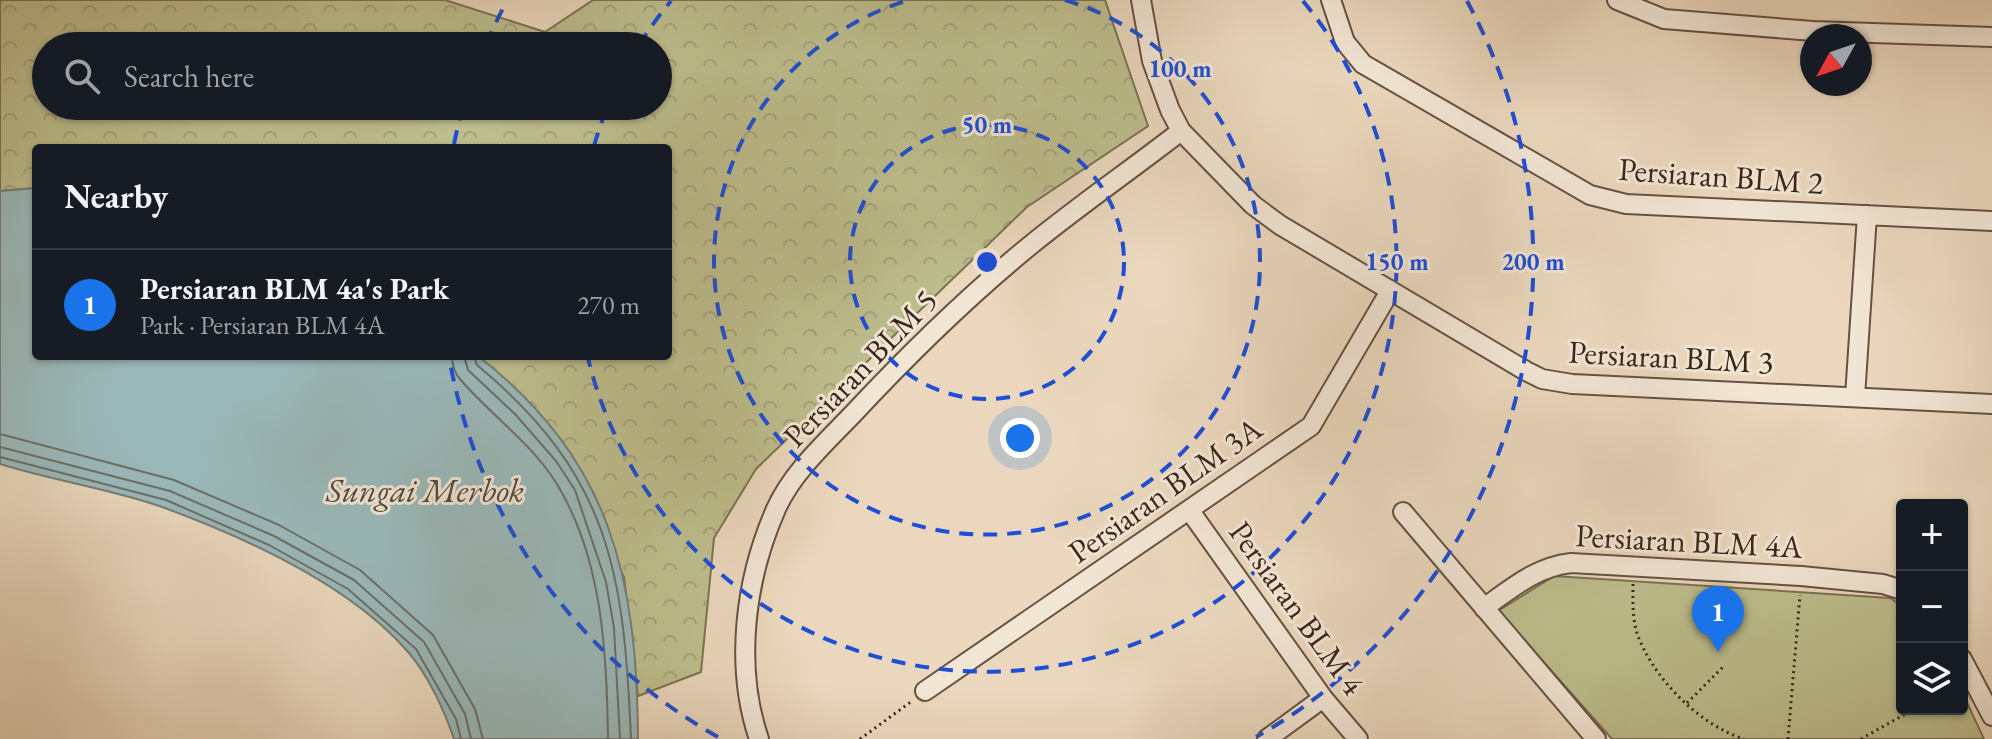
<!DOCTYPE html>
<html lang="en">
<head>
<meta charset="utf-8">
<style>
  :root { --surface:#171b24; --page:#242831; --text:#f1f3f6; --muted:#9ea1a6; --line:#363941; --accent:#1a73e8 }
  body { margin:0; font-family:"EB Garamond",serif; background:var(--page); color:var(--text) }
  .controls { position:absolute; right:24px; bottom:24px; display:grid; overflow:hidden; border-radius:8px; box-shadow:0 2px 6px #0004 }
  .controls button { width:72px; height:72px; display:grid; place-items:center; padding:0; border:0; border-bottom:2px solid var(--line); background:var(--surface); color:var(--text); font:40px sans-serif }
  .compass { position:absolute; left:1800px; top:24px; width:72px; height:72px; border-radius:50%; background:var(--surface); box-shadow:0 2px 6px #0004; rotate:230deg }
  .you { position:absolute; left:1020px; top:438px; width:28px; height:28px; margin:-20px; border:6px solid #fff; border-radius:50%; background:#1a73e8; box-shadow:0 0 0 12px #1a73e833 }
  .badge { display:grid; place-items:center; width:52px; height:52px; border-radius:50%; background:var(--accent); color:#fff; font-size:26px; font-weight:700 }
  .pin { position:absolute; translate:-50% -66px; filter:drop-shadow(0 2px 4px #0008) }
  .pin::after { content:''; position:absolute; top:42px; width:28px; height:24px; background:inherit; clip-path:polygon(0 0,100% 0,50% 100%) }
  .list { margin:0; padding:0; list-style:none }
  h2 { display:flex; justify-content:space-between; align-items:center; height:104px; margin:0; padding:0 32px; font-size:34px }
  h2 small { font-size:26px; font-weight:400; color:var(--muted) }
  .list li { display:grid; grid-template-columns:52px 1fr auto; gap:24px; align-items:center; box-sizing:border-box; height:112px; padding:0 32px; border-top:2px solid var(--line) }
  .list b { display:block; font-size:30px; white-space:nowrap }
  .list p { margin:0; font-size:26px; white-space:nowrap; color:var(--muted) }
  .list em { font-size:26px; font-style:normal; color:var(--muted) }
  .icon { flex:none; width:44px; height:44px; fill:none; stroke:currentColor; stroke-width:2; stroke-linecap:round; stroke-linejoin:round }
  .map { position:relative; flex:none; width:1992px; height:739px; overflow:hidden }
  .search { position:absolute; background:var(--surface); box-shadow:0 2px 6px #0004; left:32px; top:32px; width:640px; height:88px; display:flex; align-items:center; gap:20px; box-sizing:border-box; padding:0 28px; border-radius:44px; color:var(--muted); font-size:30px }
  .panel { position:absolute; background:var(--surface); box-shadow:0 2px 6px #0004; left:32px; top:144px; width:640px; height:216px; border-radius:8px }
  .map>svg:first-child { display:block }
  .forest { fill:url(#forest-crowns); stroke:#7c7253; stroke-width:2; fill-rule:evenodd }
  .park { fill:#bdbd8d; stroke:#7c7253; stroke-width:2 }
  .water { fill:#9ab8b9; stroke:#747e79; stroke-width:2 }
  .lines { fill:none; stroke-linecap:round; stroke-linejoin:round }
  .shore { stroke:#6a6f69; stroke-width:2 }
  .minor-casing { stroke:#665242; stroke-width:22 }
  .path { stroke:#3a2619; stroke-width:3; stroke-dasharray:2 4; stroke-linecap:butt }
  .minor { stroke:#f1e5d4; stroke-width:18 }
  .ring { fill:none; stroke:#1d4ed8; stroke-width:4; stroke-dasharray:14 10 }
  .labels { text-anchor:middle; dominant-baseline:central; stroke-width:6; stroke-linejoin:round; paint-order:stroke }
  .street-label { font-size:32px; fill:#3a2619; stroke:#f1e5d4 }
  .water-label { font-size:34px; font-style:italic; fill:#524a41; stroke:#f1e5d4 }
  .centre { fill:#1d4ed8; stroke:#f1e5d4; stroke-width:4 }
  .ring-label { font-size:24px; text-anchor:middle; font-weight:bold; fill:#1d4ed8; stroke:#f1e5d4; stroke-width:6; stroke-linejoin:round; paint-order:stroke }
</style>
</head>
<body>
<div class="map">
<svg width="1992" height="739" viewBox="0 0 1992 739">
  <defs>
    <pattern id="forest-crowns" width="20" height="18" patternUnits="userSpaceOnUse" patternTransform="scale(2)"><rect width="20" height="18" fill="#bdbd8d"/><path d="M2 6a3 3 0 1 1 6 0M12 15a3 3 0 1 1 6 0" fill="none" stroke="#a3a279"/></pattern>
  </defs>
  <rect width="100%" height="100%" fill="#ead7bd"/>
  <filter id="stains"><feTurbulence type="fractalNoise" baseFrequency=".0025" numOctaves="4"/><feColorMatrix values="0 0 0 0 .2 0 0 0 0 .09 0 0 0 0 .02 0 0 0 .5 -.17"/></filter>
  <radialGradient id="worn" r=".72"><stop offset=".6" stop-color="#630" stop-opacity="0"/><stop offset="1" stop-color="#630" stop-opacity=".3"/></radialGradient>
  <path class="forest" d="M0,0H445L545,32L593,0H1105L1148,126L1027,207L756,469L714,538L701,672L638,696L624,577L528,402L478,356H668V148H36V188L0,191ZM46,46H658V106H46Z"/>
  <path class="park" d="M1554,576L1890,598L1902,606V709H1962V692L1984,739H1612L1498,611Z"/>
  <path class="water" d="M36,188V356H478C611,460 637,577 638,739H454C445,712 428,675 409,653C352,586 246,538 165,508C112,489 54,481 0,464V191Z"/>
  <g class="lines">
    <path class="shore" d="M452,356C452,365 454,372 460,379C493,418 537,446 562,493C603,566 607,658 608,739
      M464,356L468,370L515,414L556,461L575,490L606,582L614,628L620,739
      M474,356L477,365C611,476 624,574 631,739
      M0,434L174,480L279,525L360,570L433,635L475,709L483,739
      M0,447L170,491L274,536L354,580L424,642L465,714L471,739
      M0,457L166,500L269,545L348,589L416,649L456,719L461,739"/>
    <defs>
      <path id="minor" d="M1141,0L1152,61L1170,110L1181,131L1253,205L1280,225L1526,371L1542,379L1572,384L1992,404
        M1331,0L1345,42L1363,64L1590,195L1626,204L1992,221
        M1617,0L1664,19L1813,31L1992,37
        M1855,397L1867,215
        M1190,511L1323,698L1358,739
        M1403,512L1596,739
        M1484,608C1512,588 1536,567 1571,563L1801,576L1883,584L1902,590
        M1962,659L1992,716
        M925,691L1311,426L1390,291
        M759,739C734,666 745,579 776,509C792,473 825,443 852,415C908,355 968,296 1032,244C1080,205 1132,169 1181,131
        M1267,739L1323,698"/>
    </defs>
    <use href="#minor" class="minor-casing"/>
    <path class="path" d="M1633,584C1633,600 1632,617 1637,633C1652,677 1699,725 1744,739
      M1687,703L1723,667
      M860,739L912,701
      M1788,739L1800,595
      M1861,739L1914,709"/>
    <use href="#minor" class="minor"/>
  </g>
  <g class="ring">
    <circle cx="987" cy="262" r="137"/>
    <path d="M1065 0A273 273 0 1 1 909 0"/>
    <path d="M594 146A410 410 0 0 1 607 108M639 45A410 410 0 0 1 671 1M1303 1A410 410 0 1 1 588 358"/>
    <path d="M718 737A546 546 0 0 1 449 357M454 144A546 546 0 0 1 463 107M486 44A546 546 0 0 1 507 1M1467 1A546 546 0 0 1 1256 737"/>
  </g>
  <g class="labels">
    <g class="street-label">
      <text transform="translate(1721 176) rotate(4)">Persiaran BLM 2</text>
      <text transform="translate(1671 357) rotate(3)">Persiaran BLM 3</text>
      <text transform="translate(860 368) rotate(-46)">Persiaran BLM 5</text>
      <text transform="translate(1165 490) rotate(-35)">Persiaran BLM 3A</text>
      <text transform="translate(1689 541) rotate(3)">Persiaran BLM 4A</text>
      <text transform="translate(1297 608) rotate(54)">Persiaran BLM 4</text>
    </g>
    <g class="water-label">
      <text x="425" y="490">Sungai Merbok</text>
    </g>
  </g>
  <circle cx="987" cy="262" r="12" class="centre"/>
  <g class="ring-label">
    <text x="1180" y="77">100 m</text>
    <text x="987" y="133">50 m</text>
    <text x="1397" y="270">150 m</text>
    <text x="1533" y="270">200 m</text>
  </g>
  <rect width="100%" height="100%" filter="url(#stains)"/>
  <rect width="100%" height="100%" fill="url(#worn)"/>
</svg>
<div class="controls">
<button>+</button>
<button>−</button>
<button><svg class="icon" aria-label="layers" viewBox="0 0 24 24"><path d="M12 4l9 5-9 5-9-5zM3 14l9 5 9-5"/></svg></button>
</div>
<svg class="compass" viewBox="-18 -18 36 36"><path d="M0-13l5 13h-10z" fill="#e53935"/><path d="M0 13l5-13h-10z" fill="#9ea1a6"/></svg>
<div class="you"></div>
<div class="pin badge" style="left:1718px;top:652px">1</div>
<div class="search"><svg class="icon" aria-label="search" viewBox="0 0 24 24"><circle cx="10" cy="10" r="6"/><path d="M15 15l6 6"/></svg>Search here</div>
<section class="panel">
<h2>Nearby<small></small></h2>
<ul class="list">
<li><span class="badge">1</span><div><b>Persiaran BLM 4a's Park</b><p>Park · Persiaran BLM 4A</p></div><em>270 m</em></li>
</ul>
</section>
</div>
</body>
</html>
